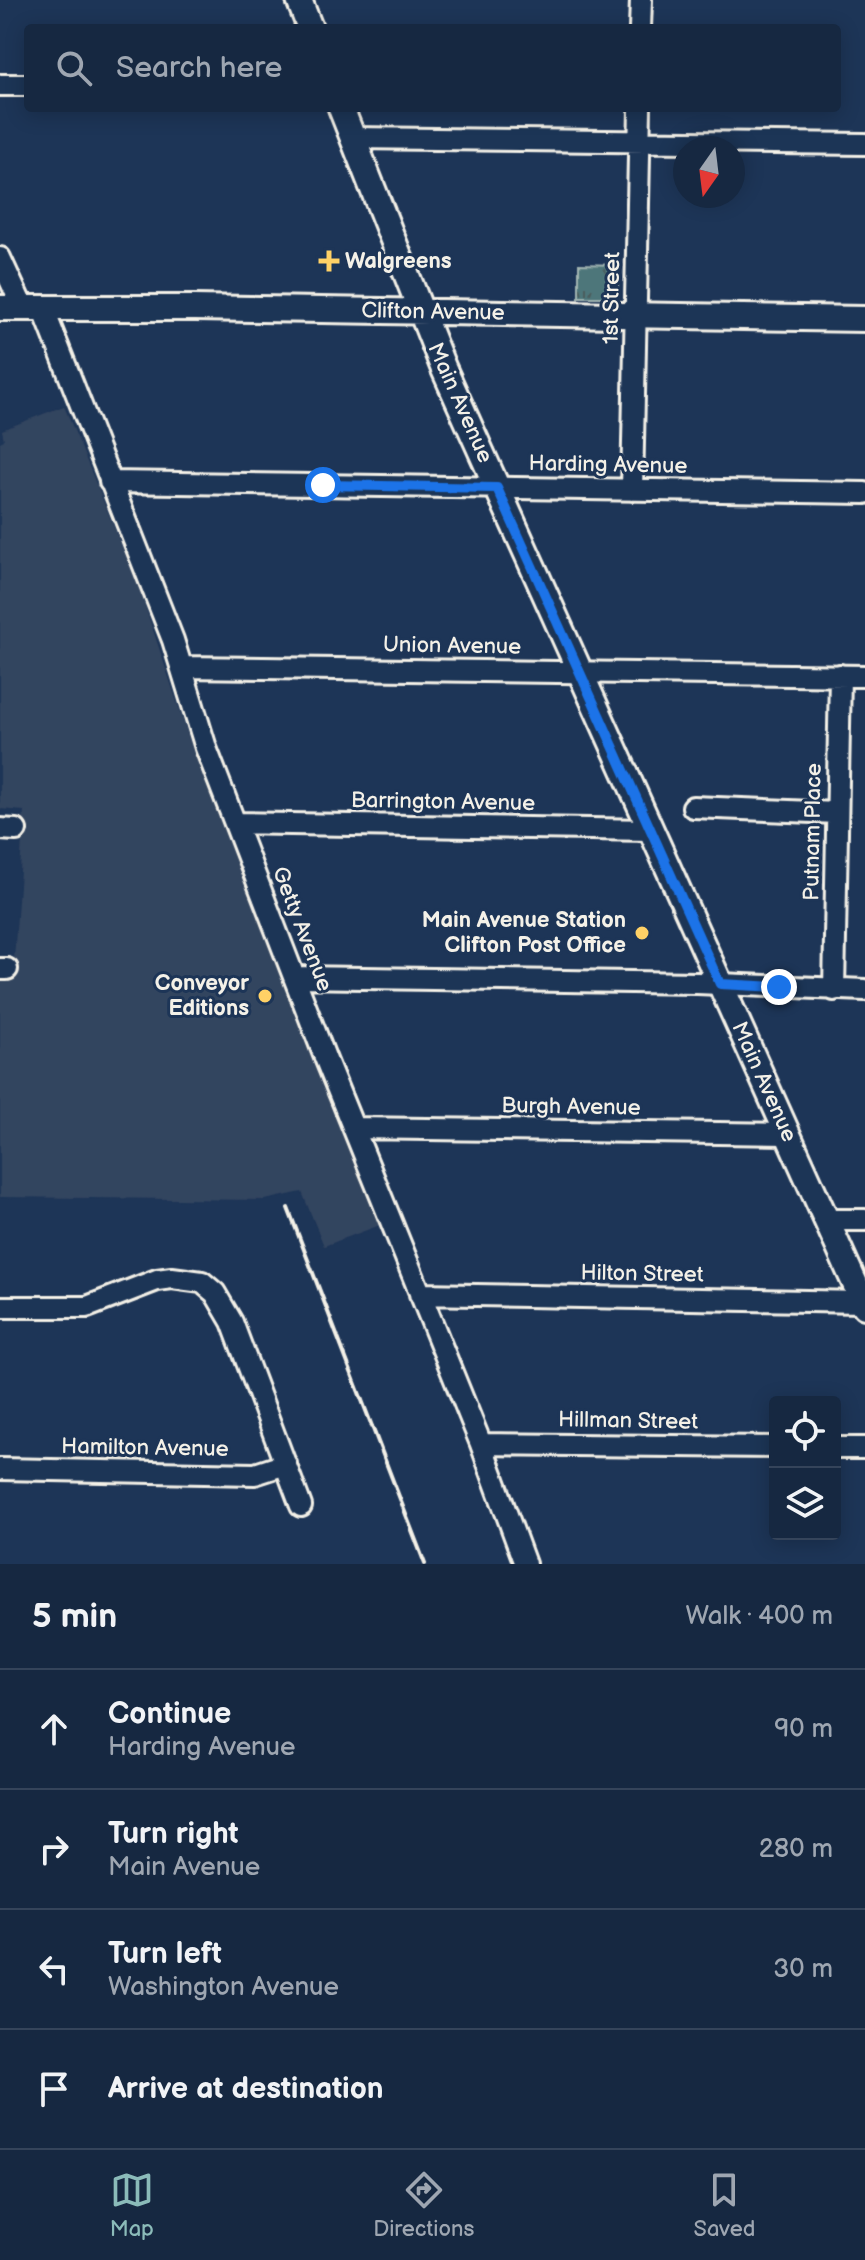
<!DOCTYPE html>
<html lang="en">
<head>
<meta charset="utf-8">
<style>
  :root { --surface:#162841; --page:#23344c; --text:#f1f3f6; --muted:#9ea6b1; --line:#35445a; --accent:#8bbbb9 }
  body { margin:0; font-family:"Balsamiq Sans",sans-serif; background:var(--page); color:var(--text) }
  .controls { position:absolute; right:24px; bottom:24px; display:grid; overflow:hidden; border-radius:8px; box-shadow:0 4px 20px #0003 }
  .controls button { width:72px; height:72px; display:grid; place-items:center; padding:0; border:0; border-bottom:2px solid var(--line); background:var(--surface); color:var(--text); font:40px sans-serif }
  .compass { position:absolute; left:673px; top:136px; width:72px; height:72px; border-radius:50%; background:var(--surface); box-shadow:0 4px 20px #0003; rotate:194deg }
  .stop { position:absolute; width:24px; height:24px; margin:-18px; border:6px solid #1a73e8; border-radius:50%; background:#fff }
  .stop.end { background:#1a73e8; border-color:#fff; box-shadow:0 2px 8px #0008 }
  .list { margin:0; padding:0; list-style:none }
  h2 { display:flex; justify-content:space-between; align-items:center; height:104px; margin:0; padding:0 32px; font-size:34px }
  h2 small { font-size:26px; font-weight:400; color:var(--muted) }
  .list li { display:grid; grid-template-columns:52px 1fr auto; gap:24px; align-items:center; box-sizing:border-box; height:120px; padding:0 32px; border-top:2px solid var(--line) }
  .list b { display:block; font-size:30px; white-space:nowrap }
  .list p { margin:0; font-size:26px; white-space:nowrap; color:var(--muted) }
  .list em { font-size:26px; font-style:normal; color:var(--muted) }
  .icon { flex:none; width:44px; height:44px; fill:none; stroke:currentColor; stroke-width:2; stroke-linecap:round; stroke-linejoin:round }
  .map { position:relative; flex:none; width:865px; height:1564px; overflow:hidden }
  .search { position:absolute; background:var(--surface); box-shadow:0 4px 20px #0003; left:24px; right:24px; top:24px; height:88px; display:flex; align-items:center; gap:20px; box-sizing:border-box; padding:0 28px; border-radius:8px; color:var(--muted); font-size:30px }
  .sheet { height:584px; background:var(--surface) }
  nav { display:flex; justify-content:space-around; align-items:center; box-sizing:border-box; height:112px; border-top:2px solid var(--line); background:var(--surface); font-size:22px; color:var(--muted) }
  nav a { display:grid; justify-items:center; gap:4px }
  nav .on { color:var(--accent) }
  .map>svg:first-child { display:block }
  .built { fill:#33445f }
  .park { fill:url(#park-tufts); stroke:#a1b4b1; stroke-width:2 }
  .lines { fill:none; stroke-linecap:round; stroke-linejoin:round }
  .minor-casing { stroke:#f4f1e8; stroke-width:26 }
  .major-casing { stroke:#f4f1e8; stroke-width:30 }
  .minor { stroke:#1d3557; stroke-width:20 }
  .major { stroke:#1d3557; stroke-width:24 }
  .rail { stroke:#f4f1e8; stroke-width:4 }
  .route { stroke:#1a73e8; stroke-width:10 }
  .poi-dot { fill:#ffd166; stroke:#1d3557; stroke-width:3 }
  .labels { text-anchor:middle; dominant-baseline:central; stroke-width:6; stroke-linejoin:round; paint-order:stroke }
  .poi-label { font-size:22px; font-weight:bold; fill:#f4f1e8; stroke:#1d3557; text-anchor:end }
  .street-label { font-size:22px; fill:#f4f1e8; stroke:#1d3557 }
</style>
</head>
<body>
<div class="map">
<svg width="865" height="1564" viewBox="0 0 865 1564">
  <defs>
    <pattern id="park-tufts" width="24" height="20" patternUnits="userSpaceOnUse" patternTransform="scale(2)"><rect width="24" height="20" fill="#4e767a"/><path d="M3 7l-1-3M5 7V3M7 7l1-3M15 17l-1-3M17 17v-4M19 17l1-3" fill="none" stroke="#4b5d5d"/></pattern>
  </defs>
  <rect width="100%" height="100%" fill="#1d3557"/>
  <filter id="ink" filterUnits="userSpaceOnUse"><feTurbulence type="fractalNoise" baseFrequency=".0125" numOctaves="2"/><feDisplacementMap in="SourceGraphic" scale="16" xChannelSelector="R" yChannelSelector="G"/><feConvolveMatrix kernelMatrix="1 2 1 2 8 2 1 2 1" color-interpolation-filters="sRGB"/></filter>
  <g filter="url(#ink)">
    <path class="built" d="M64,406L138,585L189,738L380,1225L324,1246L302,1192L265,1200L0,1197V975H13L24,811L0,809V442L4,440L2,430Z"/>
    <path class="park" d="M579,264L618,265V297H579Z"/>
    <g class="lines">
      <defs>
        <path id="minor" d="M640,28L641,0
          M0,85H28
          M353,138L865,144
          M0,258L23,308
          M43,308L173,640L206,748L326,1060L481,1444L525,1564
          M110,482L865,493
          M632,490L640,108
          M182,667L865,676
          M693,807L837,813
          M236,823L651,830
          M0,829L16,830
          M0,969H7
          M295,977L697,983L865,990
          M834,990L840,675
          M354,1128L787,1134
          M825,1220H865
          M420,1294L863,1302
          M0,1307H87L157,1280L172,1278L202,1282L215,1293L232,1322L301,1506
          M481,1444L775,1447
          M835,1448H865
          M0,1469L255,1474L286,1464"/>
        <path id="major" d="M299,0L310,28
          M341,108L443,367L865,1306
          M0,308H195L865,319"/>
      </defs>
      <use href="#minor" class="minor-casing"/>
      <use href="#major" class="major-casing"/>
      <use href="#minor" class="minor"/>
      <use href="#major" class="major"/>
      <path class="rail" d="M288,1208L425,1564"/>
    </g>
  </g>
  <g class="lines" filter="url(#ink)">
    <path class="route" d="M323,485L497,488L720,984L779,987"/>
  </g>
  <g class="poi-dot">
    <path d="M325 249h8v8h8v8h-8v8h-8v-8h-8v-8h8z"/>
    <circle cx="642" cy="933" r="8"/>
    <circle cx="265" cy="996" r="8"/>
  </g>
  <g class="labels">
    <g class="poi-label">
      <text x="345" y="261" text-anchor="start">Walgreens</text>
      <text x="626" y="920">Main Avenue Station<tspan x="626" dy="25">Clifton Post Office</tspan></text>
      <text x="249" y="983">Conveyor<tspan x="249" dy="25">Editions</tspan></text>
    </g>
    <g class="street-label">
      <text transform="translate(612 298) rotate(-89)">1st Street</text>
      <text transform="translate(433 312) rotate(1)">Clifton Avenue</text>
      <text transform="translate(460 403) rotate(66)">Main Avenue</text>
      <text transform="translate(608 465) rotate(1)">Harding Avenue</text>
      <text transform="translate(452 646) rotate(1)">Union Avenue</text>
      <text transform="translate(443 802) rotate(1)">Barrington Avenue</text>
      <text transform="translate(813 832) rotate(-89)">Putnam Place</text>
      <text transform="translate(302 929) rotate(69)">Getty Avenue</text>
      <text transform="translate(764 1082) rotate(66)">Main Avenue</text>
      <text transform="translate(571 1107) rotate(1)">Burgh Avenue</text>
      <text transform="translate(642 1274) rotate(1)">Hilton Street</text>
      <text transform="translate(628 1421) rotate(1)">Hillman Street</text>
      <text transform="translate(145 1448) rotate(1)">Hamilton Avenue</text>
    </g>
  </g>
</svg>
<div class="controls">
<button><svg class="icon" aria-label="locate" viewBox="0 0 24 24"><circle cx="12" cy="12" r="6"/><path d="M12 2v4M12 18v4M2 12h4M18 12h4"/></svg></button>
<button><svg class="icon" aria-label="layers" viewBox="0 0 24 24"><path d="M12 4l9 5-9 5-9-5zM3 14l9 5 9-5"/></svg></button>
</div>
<svg class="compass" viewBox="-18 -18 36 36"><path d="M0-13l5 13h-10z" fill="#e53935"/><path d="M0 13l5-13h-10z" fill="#9ea6b1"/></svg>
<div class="stop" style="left:323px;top:485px"></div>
<div class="stop end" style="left:779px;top:987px"></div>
<div class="search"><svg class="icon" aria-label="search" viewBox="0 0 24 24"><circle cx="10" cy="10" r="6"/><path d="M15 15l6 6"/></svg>Search here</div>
</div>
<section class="sheet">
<h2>5 min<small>Walk · 400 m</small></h2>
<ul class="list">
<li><svg class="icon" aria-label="ahead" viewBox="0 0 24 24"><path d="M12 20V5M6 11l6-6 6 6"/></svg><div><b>Continue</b><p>Harding Avenue</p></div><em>90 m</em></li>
<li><svg class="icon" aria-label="right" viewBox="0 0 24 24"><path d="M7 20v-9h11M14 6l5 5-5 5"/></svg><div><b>Turn right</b><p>Main Avenue</p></div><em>280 m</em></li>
<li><svg class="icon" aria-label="left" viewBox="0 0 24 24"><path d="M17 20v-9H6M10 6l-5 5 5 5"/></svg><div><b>Turn left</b><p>Washington Avenue</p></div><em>30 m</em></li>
<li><svg class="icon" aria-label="arrive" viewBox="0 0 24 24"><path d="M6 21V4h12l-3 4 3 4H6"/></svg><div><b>Arrive at destination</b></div></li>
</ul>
</section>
<nav>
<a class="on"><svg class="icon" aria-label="map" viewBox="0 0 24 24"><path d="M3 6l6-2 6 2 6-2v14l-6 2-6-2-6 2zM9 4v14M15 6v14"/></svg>Map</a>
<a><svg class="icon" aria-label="directions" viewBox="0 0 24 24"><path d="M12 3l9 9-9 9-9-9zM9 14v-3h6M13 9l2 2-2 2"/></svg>Directions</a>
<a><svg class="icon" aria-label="saved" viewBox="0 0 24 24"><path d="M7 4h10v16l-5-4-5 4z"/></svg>Saved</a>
</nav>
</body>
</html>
